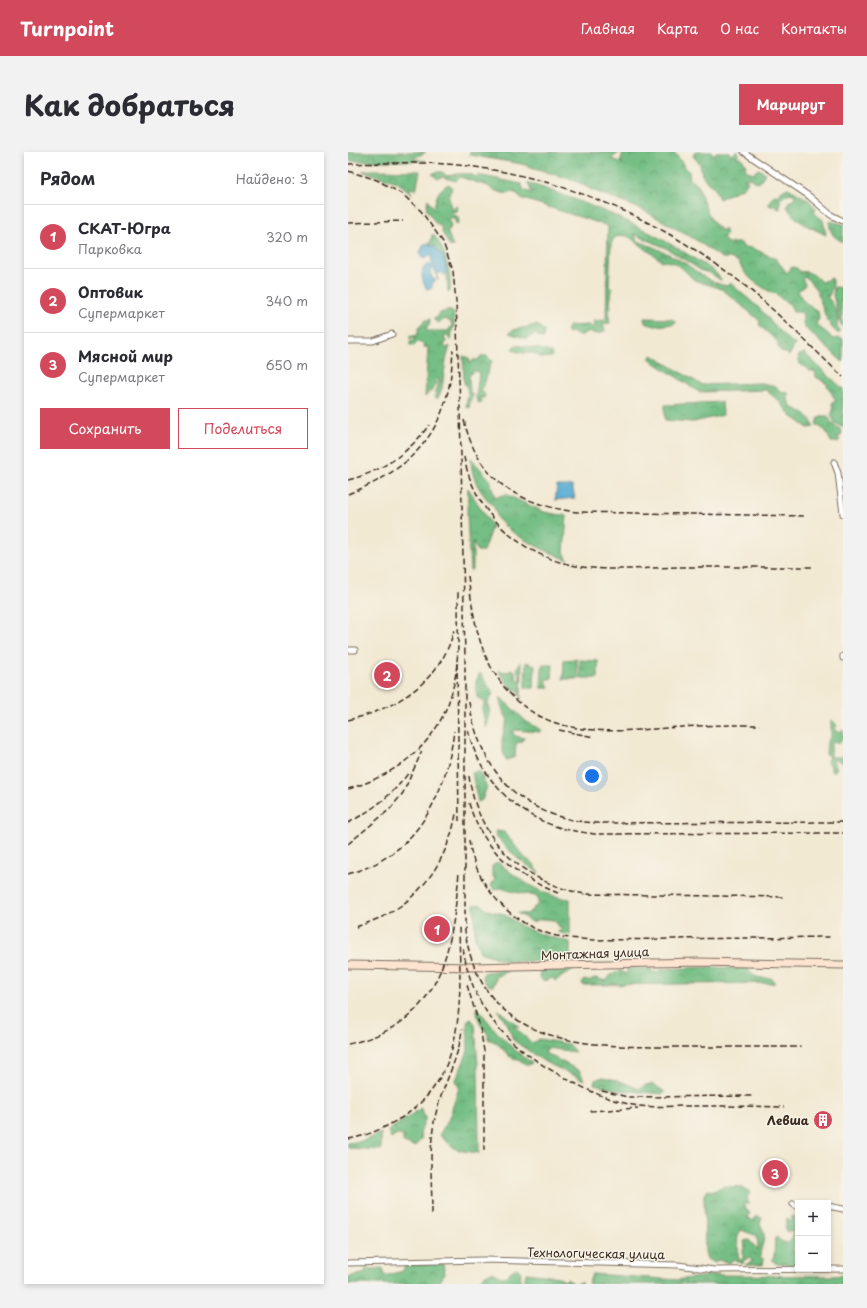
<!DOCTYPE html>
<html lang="ru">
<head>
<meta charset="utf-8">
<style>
  :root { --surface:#fff; --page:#f2f2f3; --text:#2b2b33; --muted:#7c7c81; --line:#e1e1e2; --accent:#d1495b }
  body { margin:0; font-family:"Playpen Sans",sans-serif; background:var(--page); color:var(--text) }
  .controls { position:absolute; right:12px; bottom:12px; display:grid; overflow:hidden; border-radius:0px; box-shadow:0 2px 6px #0003 }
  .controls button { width:36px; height:36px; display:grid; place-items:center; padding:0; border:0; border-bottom:1px solid var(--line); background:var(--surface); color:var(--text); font:20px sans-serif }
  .you { position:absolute; left:244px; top:624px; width:14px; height:14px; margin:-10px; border:3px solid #fff; border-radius:50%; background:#1a73e8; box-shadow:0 0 0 6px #1a73e833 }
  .badge { display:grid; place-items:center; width:26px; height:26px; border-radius:50%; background:var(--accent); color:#fff; font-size:13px; font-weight:700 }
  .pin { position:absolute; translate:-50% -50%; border:2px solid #fff; box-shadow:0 1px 4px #0006 }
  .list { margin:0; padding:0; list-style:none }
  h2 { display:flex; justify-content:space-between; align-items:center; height:52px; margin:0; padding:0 16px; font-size:17px }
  h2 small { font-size:13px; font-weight:400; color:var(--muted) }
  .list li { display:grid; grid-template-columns:26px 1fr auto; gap:12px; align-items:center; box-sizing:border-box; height:64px; padding:0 16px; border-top:1px solid var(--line) }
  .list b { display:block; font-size:15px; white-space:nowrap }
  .list p { margin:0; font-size:13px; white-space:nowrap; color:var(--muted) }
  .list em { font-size:13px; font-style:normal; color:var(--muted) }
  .actions { display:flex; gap:8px; padding:12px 16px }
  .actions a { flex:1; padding:9px 0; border:1px solid var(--accent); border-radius:0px; text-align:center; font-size:14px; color:var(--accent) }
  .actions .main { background:var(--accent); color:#fff }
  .map { position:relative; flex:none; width:495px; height:1132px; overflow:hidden; border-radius:0px }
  header { display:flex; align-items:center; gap:24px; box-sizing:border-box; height:56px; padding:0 20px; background:var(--accent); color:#fff }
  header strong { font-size:19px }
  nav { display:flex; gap:22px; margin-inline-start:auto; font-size:14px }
  .intro { display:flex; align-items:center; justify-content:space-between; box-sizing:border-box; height:96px; padding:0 24px }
  h1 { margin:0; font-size:28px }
  .button { padding:10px 18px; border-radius:0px; background:var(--accent); color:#fff; font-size:14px; font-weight:700 }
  main { display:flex; gap:24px; padding:0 24px }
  aside { flex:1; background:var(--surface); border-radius:0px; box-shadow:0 2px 6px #0003 }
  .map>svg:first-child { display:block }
  .forest { fill:url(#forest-crowns); stroke:#587451; fill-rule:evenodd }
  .water { fill:#56acd3; stroke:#486b78 }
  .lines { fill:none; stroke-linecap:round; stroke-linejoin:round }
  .street-casing { stroke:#7b6d5d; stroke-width:7 }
  .secondary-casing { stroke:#7b6d5d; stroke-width:9 }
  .street { stroke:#fff; stroke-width:5 }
  .secondary { stroke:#fde4d1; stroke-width:7 }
  .rail { stroke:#3b2a1e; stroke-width:1.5; stroke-dasharray:6 3; stroke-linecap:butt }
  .labels { text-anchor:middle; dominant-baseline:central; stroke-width:3; stroke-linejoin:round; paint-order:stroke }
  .street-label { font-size:12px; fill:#3b2a1e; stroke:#f7f3e8 }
  .poi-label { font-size:12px; font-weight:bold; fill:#3b2a1e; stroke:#f7f3e8; text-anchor:end }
</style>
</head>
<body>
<header>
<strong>Turnpoint</strong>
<nav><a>Главная</a><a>Карта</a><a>О нас</a><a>Контакты</a></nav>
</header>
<div class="intro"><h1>Как добраться</h1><a class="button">Маршрут</a></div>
<main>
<aside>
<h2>Рядом<small>Найдено: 3</small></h2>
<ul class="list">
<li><span class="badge">1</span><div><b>СКАТ-Югра</b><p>Парковка</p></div><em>320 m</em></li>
<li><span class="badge">2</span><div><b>Оптовик</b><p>Супермаркет</p></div><em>340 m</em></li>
<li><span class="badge">3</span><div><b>Мясной мир</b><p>Супермаркет</p></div><em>650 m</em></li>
</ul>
<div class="actions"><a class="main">Сохранить</a><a>Поделиться</a></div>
</aside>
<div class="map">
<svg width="495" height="1132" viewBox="0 0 495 1132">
  <defs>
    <pattern id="forest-crowns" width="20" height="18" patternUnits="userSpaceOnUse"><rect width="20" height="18" fill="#74be84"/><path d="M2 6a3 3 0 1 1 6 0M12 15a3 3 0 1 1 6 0" fill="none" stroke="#609b6b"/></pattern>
  </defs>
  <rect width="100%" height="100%" fill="#f7f3e8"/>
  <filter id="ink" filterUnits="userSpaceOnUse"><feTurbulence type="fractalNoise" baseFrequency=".025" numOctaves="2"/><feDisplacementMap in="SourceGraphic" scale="8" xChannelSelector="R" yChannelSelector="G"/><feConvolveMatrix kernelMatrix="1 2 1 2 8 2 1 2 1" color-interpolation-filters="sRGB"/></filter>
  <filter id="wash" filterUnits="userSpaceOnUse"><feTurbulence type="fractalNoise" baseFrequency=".012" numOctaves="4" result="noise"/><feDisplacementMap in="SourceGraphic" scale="16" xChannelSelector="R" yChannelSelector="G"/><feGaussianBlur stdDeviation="0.9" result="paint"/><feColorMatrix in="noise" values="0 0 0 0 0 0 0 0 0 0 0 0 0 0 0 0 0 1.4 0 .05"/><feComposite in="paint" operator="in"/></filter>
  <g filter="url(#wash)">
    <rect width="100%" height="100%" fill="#f2e9d3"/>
    <path class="forest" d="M0,0H78L65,7L78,9H0Z
      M122,0H272L263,7L275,11L272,9L276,0H326L341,20L342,28L350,33C355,48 359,68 373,78L376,77L378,82L375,86L379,91H393L395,95L404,96L428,107L439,121L444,115L449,116L452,120C461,118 468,124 473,130L484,126L485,133L481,144L478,143C485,152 492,163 489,175L492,178L491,182C478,174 475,155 470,142C467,134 461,130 457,124L454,127L457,132L455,136L450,138C453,149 461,154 470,159L471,167L468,171C473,179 480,179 484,187L491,186L495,187V210L457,176L455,171V163L452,160H445L442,152L436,149L427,141H424C411,133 396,125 391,110L382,106H374L345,86L295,58L242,37L230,30L174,12L121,3Z
      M347,0H364L367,3L368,0H381L384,3L387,0H391L389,6H394L398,14L397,18L405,21L411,17L417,21L411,31L405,29L404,26L396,27L400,29L396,35L371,47L366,35L360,31L354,23L352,12L345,4Z
      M25,18L72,19L68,38L61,35L64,42L49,30L14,19Z
      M88,20H94L99,24C109,22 119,19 128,25L130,23L173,32L176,38L184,41L180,31C238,50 292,72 344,105C354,112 368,118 374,129L362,121L354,119L318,96L286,82L290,89C306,95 324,103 338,112C352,122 362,131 379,134L382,131L411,156L439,187L447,192L441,204L439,201L433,200L430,195V190L411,173L412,169L374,137L346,128L334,116L324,110L314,109L280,84L271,83L265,87L263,93L261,134L264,136C264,143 261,150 263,157L260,158L262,171L255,172L257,179L250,182L238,180L234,183H229L224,180L220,181L218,178L221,174L241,173L245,176L247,172L245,169L258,168L260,74L172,46L170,42L164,40L159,42L145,38L140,34L112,25L108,29L94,25L89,27L84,22Z
      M101,32L104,36L101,44L103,57L108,54L110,55L109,59L104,60V63L109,64L111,68L109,73L105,65L100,67L103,73L102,77L99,79L105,94L102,95L94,80L93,74L89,73L78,57L80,47L82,52L86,55C89,44 89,38 101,32Z
      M440,36L461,48L468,57L466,61L475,68L478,83C464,76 445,69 439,54L441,49L447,46V43L441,41L432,47V57L429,56L426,52L424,55L420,52L426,43L430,44L434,39Z
      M481,69L495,72V90C485,85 482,81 481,69Z
      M84,83H86C97,98 104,120 102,139L100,140L98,114L95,108V104L82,94Z
      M486,135L495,136V147L493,148L495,175L493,173L485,143Z
      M98,159H103L106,161V176L104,178L103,189L98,182L96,185L98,190L96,194L99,196L102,194L98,208L94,236L90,246H87C87,239 91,234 91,227H89L84,240L82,239L77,245L80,195H76L75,192L70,190L66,194L62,193V189L68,187L65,185L62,187V183L69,184C71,174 72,169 82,167L81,174L78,175L79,179H100L104,173L103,170L97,167L90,171L85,167L90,165V162Z
      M296,166L324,167L328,170L325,172L307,174L297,171Z
      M189,173L196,179L195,187L187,182L178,187L161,181L165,178Z
      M167,193C181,196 190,195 204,201V205L193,206L186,201H175L164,198Z
      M456,201L495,237V276L487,271L483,263L485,259L484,251L488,249L478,231L468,225L467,219H462L452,212L450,204Z
      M304,203L354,233L413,231L428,234L432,239L440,241V248L444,256C455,259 462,263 466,275L460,276L443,264L432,250L418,238L351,240L307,211L301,206Z
      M115,204L121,206L122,212L125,208H130L133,204H139L144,209C139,218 139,230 133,238L137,243L136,246L131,245L135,250L131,251L128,247L131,220L126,219L121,224L122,241L125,243L122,249L121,256L118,255C119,247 122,237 116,231Z
      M374,250L375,263L346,270L317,268V253Z
      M472,264H480L483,270L494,279L493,284L488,285L492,287L490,290H483L478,279L468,272Z
      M123,306L142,328L147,346L157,342L196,360L219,364L216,400L220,408C200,400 165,385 151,368C148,365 149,358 145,354C132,340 123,327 123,306Z
      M120,336L144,374L135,399H129L125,389V417L122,419L119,363Z
      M229,507L230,527H215L216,508Z
      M232,508L250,509V526H232Z
      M172,510L174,517L173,546L170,537L166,539L154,525L151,519L161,520L163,517L167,519L169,529H171L172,523L169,518Z
      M178,510L187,513L186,536H177Z
      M194,513H205L204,526L198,528L201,536H193Z
      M132,521L145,541L140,551L142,563L138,576L134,556L137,551L129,545L128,529Z
      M152,545L180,571L194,578L192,580L167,578L165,580L167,584L176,586L174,590L168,591L167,605L158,608C151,594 154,582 160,568L155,559Z
      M483,567L489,573L487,577L491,580L495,578V585L491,592L487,589L483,591V605H495V611L488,608L485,609L489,616L486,620L483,619V614L479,609L481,605L478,602L479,590L483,585Z
      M131,619L139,635L134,648L130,650L124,621Z
      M148,679L156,680L177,706L185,711L191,721L169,706L148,685Z
      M150,710C170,727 195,745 222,747V783L209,780L214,778L206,768L193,767L184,770L169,761L179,762L190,752V745C178,741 165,741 153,736L147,738L143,733L147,728L144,722V714Z
      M133,752L139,758L156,762L175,775L198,784L222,790V810L159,809L132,800L127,785L126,753Z
      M363,815L400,817C406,827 412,826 423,826L427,831L235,833L234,830L236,828L240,829L247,826L258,829L263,823L273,818L275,821H280L278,816L303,817L306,821L316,817Z
      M223,816L225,818L207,829L205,826L195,829L191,825L192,818Z
      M154,818L160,819L149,824L145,834H142L137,831L134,824L137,820Z
      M129,855C146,878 160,894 184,911L180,913L161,904L149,891L140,887V882C133,876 128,864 129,855Z
      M150,858L172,875L165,874L184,891L191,887L220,892L227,900L199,896L197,901L232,919L236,928L197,910L165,888L160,873Z
      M122,866L127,872L130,913L131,1001L109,998L91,983L100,969L111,936L108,928L120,899L119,870Z
      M255,925L272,929L291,937L298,933L305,932L317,940L315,942L269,938L246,932L247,928Z
      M73,956L74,961L78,965L72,981L74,987L66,995L55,990V983H47L43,986L40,979Z
      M33,981V998L0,996V991L15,989Z
      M375,1034L393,1035L403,1040L399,1045L401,1052L395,1051L402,1062L398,1065L406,1069L408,1064L414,1066L412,1072C421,1086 412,1093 412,1106L416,1107L415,1113H397L405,1109L401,1106L396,1108L395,1112L385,1107L382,1111L370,1108L366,1111L359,1107L357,1100L356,1042L360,1038L366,1039ZM393,1078L407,1083L409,1082L410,1098L401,1088L396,1089L397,1094L395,1098V1106L393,1108L390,1106C392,1095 386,1088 393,1078Z
      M449,1064L450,1074L447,1073L445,1075L450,1082V1090L444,1097L449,1099L450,1109L446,1113L427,1111L424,1108L426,1105L427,1086L429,1085L433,1089L440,1091L444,1087L445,1081L443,1078L439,1080L437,1077L439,1066L446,1070L443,1065Z
      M95,1112L97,1121L89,1132H0V1125L18,1121L17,1117L35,1116L36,1124L55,1119L57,1113Z
      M168,1116L173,1119L172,1132H138L132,1128L136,1124L144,1120L154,1125L159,1124L163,1119Z
      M178,1121L211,1125L216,1129L219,1127L226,1132L234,1130V1132H176Z
      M244,1122L330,1128C341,1125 351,1127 362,1123L483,1124L495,1123V1132H240Z"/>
    <path class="water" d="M81,91L82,94H88L89,98L95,104L99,121L96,123L92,120L89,123L90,129L86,116L82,118L85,128L87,127V130L84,131V136L80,138C74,131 73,124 75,116L79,113H83L85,111L83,109L84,105L79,104L77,107L73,105L72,101L76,92Z
      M209,334H224L227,346L207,348Z"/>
  </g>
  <g filter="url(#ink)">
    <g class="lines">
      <defs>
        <path id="street" d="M396,0L461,44L483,63L495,69
          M0,189H25L44,182
          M486,310L490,321L495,362
          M0,498H7
          M495,504V506
          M445,1052L450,1055
          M480,1054L495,1057
          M0,1111L135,1108L330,1113L366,1118L495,1117"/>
        <path id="secondary" d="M0,813L126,815L352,810L495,813"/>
      </defs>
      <use href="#street" class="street-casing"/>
      <use href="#secondary" class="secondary-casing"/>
      <use href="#street" class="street"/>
      <use href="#secondary" class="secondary"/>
      <path class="rail" d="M0,12C42,11 85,9 127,15C224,29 314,69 391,129C428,158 461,193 495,225
        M0,19L29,28L54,42L73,59L95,90L105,119L108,150L112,254L117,506V780C136,896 238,895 331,895C372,895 412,895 453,895
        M0,71L55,69
        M116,268C130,329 170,352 229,360L457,364
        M116,305C126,359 169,401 223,413C258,420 297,416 332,415C377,415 421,415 466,415
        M0,328C33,320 61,301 81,273
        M0,342C47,324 86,296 99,243C103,229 104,213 105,198
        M120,424C124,454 128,488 143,515C188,597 271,578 349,574C370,573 391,573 412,573
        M109,511L111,669
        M121,550C132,620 174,666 247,671L495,670
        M0,568C49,557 94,528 106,478
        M120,578C130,623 166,662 210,675C222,679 234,680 246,682L495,681
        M211,578L246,585
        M121,624C129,687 175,731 237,742L437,745
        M0,637C62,619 104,577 109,510C111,487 110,463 110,440
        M121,651C133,696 169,725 210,741
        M0,671C24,658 45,643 61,620
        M121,688C126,729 158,768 198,781C213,786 230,787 246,788L482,785
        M0,692L42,657L55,641L74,599
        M0,722C68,704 98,644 106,579
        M8,775C16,772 25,769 34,765C75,745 100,706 108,662
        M115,796C125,861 162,896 217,926C239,938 260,948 285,953C301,956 320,954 336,954C370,954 403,954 436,955
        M119,833L132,875L136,899V999
        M0,892C93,872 104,801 111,720
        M254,939L280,945L404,944
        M242,959L290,956
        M0,987C20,984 36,976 53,966C121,923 112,843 111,773
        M84,1062C84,1029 80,994 88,961C95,932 111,907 114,877"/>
    </g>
  </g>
  <defs>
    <symbol id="building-disc" viewBox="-11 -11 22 22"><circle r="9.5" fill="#d1495b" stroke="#f7f3e8"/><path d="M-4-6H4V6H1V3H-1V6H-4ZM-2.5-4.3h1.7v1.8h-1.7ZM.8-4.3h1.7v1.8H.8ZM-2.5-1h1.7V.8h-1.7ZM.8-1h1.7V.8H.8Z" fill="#fff"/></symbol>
  </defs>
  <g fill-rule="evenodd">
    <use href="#building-disc" x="464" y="957" width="22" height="22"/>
  </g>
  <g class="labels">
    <g class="street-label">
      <text transform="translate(247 801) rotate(-2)">Монтажная улица</text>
      <text transform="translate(248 1101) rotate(1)">Технологическая улица</text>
    </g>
    <g class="poi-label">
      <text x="461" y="968">Левша</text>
    </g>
  </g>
</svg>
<div class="controls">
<button>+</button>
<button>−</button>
</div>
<div class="you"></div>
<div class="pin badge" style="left:89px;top:777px">1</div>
<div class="pin badge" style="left:39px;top:523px">2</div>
<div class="pin badge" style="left:427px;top:1021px">3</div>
</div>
</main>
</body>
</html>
